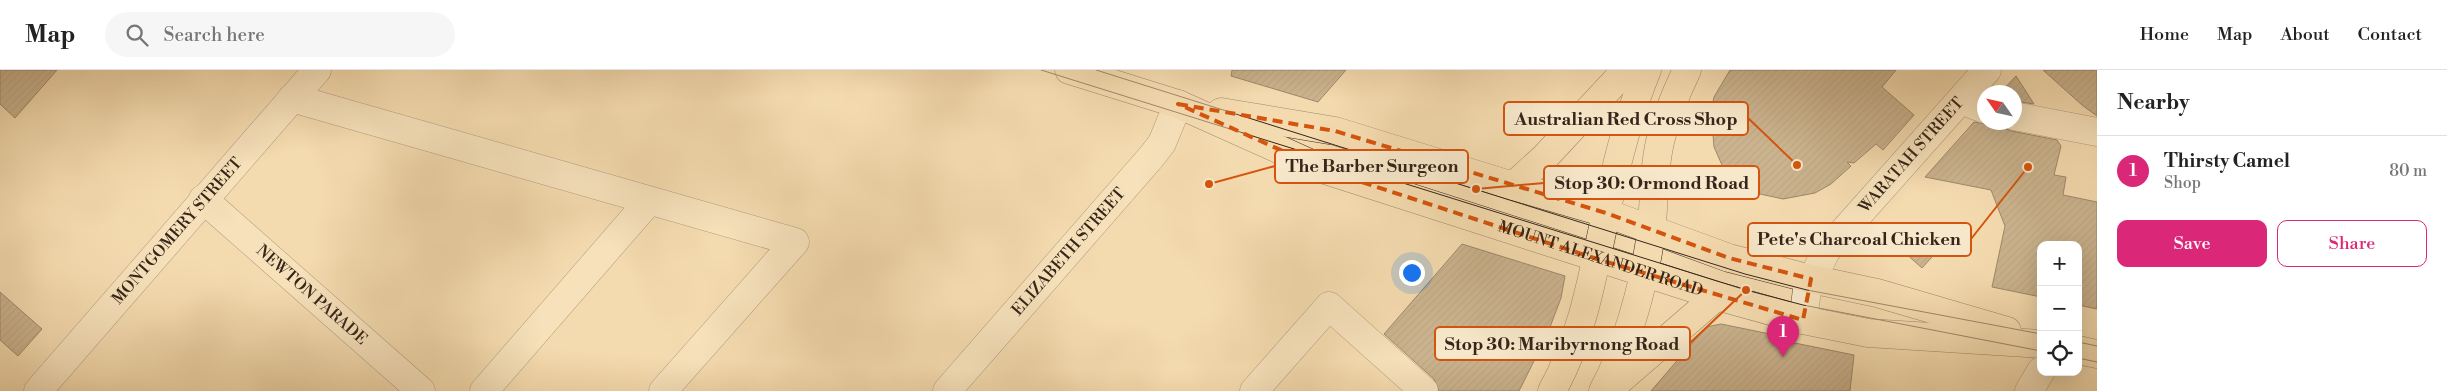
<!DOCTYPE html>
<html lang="en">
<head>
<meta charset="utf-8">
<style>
  :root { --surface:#fff; --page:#f6f6f6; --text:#222; --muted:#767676; --line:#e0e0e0; --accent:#db2777 }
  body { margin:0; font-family:"Libre Bodoni",serif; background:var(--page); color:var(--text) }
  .controls { position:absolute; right:15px; bottom:15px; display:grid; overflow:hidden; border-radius:10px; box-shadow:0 5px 20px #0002 }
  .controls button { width:45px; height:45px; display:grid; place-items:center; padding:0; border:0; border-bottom:1px solid var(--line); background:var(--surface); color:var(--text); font:25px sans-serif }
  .compass { position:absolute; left:1977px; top:15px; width:45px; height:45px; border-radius:50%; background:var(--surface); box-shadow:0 5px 20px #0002; rotate:304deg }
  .you { position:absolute; left:1411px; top:202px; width:18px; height:18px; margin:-12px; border:4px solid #fff; border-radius:50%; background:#1a73e8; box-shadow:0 0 0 8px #1a73e833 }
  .badge { display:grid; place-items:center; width:32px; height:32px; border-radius:50%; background:var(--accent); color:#fff; font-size:16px; font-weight:700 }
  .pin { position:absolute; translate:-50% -41px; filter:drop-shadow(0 1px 2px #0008) }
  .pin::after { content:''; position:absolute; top:26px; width:18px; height:15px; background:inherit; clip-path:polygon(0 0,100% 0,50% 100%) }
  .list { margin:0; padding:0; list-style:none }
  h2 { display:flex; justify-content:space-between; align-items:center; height:65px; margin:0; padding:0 20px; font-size:21px }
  h2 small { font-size:16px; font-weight:400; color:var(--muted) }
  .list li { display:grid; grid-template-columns:32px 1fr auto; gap:15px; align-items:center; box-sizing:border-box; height:70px; padding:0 20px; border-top:1px solid var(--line) }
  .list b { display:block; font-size:19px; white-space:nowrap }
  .list p { margin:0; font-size:16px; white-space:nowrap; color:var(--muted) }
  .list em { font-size:16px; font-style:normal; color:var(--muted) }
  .actions { display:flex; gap:10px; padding:15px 20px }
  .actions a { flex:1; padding:11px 0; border:1px solid var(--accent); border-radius:10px; text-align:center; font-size:18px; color:var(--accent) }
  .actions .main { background:var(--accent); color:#fff }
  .icon { flex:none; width:28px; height:28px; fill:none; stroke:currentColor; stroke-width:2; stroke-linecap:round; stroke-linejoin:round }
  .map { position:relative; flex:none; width:2097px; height:321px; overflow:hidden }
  header { display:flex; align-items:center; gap:30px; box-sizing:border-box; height:70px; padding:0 25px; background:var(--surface); border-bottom:1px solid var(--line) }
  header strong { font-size:24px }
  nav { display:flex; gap:28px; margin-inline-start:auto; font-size:18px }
  .search { width:350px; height:45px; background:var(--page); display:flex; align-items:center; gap:12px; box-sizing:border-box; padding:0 18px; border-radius:28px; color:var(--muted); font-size:19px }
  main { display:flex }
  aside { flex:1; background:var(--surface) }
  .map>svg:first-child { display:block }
  .building { fill:url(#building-hatch); stroke:#35251a }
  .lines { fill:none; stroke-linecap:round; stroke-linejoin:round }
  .minor-casing { stroke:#65523f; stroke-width:29 }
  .major-casing { stroke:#35251a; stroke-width:29 }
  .minor { stroke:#f8e8cb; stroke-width:28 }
  .major { stroke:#f4dbaf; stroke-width:28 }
  .tram { stroke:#35251a; stroke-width:1 }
  .marked { fill:none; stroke:#d6540d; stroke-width:4; stroke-dasharray:10 6; stroke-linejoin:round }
  .labels { text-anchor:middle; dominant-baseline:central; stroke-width:4; stroke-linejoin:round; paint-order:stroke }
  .street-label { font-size:16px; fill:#35251a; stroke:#f8e8cb }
  .leader { fill:none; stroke:#d6540d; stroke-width:2 }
  .callout-dot { fill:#d6540d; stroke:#f8e8cb; stroke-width:2 }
  .callout { fill:#f8e8cb; stroke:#d6540d; stroke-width:2 }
  .callout-label { font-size:18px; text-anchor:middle; font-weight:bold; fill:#35251a }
</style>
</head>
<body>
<header>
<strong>Map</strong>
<div class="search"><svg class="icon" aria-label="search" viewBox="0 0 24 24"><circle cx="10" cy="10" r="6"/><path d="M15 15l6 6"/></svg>Search here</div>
<nav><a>Home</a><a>Map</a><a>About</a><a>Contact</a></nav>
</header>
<main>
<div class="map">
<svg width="2097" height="321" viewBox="0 0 2097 321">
  <defs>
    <pattern id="building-hatch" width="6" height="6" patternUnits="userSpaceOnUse" patternTransform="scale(1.25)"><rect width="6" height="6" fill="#988467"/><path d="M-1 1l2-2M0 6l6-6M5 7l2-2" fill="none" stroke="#7d6c54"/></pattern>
  </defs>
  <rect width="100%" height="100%" fill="#f4dbaf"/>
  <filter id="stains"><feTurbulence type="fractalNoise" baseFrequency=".004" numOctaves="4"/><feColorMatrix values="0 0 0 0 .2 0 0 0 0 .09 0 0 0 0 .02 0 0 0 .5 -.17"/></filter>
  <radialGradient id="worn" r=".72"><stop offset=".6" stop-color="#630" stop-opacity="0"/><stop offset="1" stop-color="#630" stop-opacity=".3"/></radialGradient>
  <path class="building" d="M0,0H57L15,48L0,34Z
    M1232,0H1346L1318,32L1231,6Z
    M1730,0H1896L1882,17L1914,45L1883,80L1876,74L1854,93L1847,92L1851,96L1831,114L1815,123L1783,129L1760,124L1732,106L1722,95L1714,77L1711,41L1714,27Z
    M2043,0H2097V46L2082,35Z
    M2016,6L2034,34L2014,31V22H2001Z
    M1974,52L1986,54L2000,52L2004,58L2011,61L2057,70L2061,76L2054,105L2066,107L2063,125L2097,132V239L2078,235V175H2041V227L1992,217L2005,156L1991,120L1925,107Z
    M1914,153L1941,177L1922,198L1895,174Z
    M1462,174L1565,206L1561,228L1547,265L1519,321H1439L1434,309L1384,264Z
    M0,222L42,259L18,286L0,270Z
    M1721,254L1770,264V268L1854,285L1850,321H1651L1706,257Z"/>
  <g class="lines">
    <defs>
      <g id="minor">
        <path d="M292,28L795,172L663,321"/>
        <path d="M1961,30L1984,39"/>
        <path d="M2014,46L2097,62"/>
        <path id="s1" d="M203,129L421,321"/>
        <path id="s2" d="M1803,250L1807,220L1826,181L1987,0"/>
        <path id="s3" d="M38,321L317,0"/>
        <path d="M484,321L649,131"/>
        <path id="s4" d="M947,321L1152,86L1162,73L1178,34"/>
        <path d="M1254,321L1329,236L1424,321"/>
        <path d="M2029,321L2041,301"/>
      </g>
      <g id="major">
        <path id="s5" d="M1069,0L1178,34L1325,100L1717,226L1803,250L1868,263L2041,274"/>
        <path d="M1221,42L1335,61L1513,116L1606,143L1729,188L1811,209L1877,223L2007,261"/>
        <path d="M1513,116L1545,87L1626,0"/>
        <path d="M2078,280L2097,284"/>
        <path d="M1552,321C1583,266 1593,204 1606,143C1616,95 1628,46 1647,0"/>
        <path d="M1603,321C1627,277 1645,212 1651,162C1655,129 1653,96 1662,64C1668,42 1677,21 1687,0"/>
        <path d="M1607,321L1717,226"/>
      </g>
    </defs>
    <use href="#minor" class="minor-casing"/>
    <use href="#major" class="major-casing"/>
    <use href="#minor" class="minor"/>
    <use href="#major" class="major"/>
    <path class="tram" d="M1041,0L1746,220L1803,235L2041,281
      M1096,0L1745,204L1807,220L2041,264
      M2078,272L2097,276
      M2078,288L2097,292"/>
  </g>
  <path d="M0 0H2097V321H0ZM1178,34L1335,61L1606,143L1729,188L1811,209L1803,250L1597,189L1325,100Z" fill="#f4dbaf" fill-opacity=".55" fill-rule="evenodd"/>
  <path class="marked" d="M1178,34L1335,61L1606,143L1729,188L1811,209L1803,250L1597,189L1325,100Z"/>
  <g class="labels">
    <g class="street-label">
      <text stroke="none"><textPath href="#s2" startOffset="202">WARATAH STREET</textPath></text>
      <text stroke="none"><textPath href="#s3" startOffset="212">MONTGOMERY STREET</textPath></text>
      <text stroke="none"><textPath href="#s4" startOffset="185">ELIZABETH STREET</textPath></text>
      <text stroke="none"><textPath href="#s5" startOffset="565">MOUNT ALEXANDER ROAD</textPath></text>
      <text stroke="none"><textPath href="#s1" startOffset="145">NEWTON PARADE</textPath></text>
    </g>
  </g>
  <path class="leader" d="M1797 95L1748 48M1209 114L1275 96M1476 119L1544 113M2028 97L1971 169M1746 220L1690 273"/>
  <g class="callout-dot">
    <circle cx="1797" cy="95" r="5"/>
    <circle cx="1209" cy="114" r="5"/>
    <circle cx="1476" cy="119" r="5"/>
    <circle cx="2028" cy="97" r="5"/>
    <circle cx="1746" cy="220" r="5"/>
  </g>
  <g class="callout">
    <rect x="1504" y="32" width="244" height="33" rx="5"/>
    <rect x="1275" y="80" width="193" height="33" rx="5"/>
    <rect x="1544" y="96" width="215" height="33" rx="5"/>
    <rect x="1748" y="153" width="223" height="33" rx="5"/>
    <rect x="1435" y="257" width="255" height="33" rx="5"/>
  </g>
  <g class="callout-label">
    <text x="1626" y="55">Australian Red Cross Shop</text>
    <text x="1372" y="102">The Barber Surgeon</text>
    <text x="1652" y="119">Stop 30: Ormond Road</text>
    <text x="1859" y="175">Pete's Charcoal Chicken</text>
    <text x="1562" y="280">Stop 30: Maribyrnong Road</text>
  </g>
  <rect width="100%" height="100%" filter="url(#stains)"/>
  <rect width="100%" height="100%" fill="url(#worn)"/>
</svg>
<div class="controls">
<button>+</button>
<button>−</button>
<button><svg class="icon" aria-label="locate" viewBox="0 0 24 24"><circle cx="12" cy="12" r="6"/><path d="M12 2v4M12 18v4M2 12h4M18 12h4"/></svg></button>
</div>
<svg class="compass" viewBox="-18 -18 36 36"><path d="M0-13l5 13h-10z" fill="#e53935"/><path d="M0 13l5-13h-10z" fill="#767676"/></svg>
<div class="you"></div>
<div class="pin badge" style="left:1783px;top:287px">1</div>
</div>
<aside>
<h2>Nearby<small></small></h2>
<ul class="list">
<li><span class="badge">1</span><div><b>Thirsty Camel</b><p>Shop</p></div><em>80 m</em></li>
</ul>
<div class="actions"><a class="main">Save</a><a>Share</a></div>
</aside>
</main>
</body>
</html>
